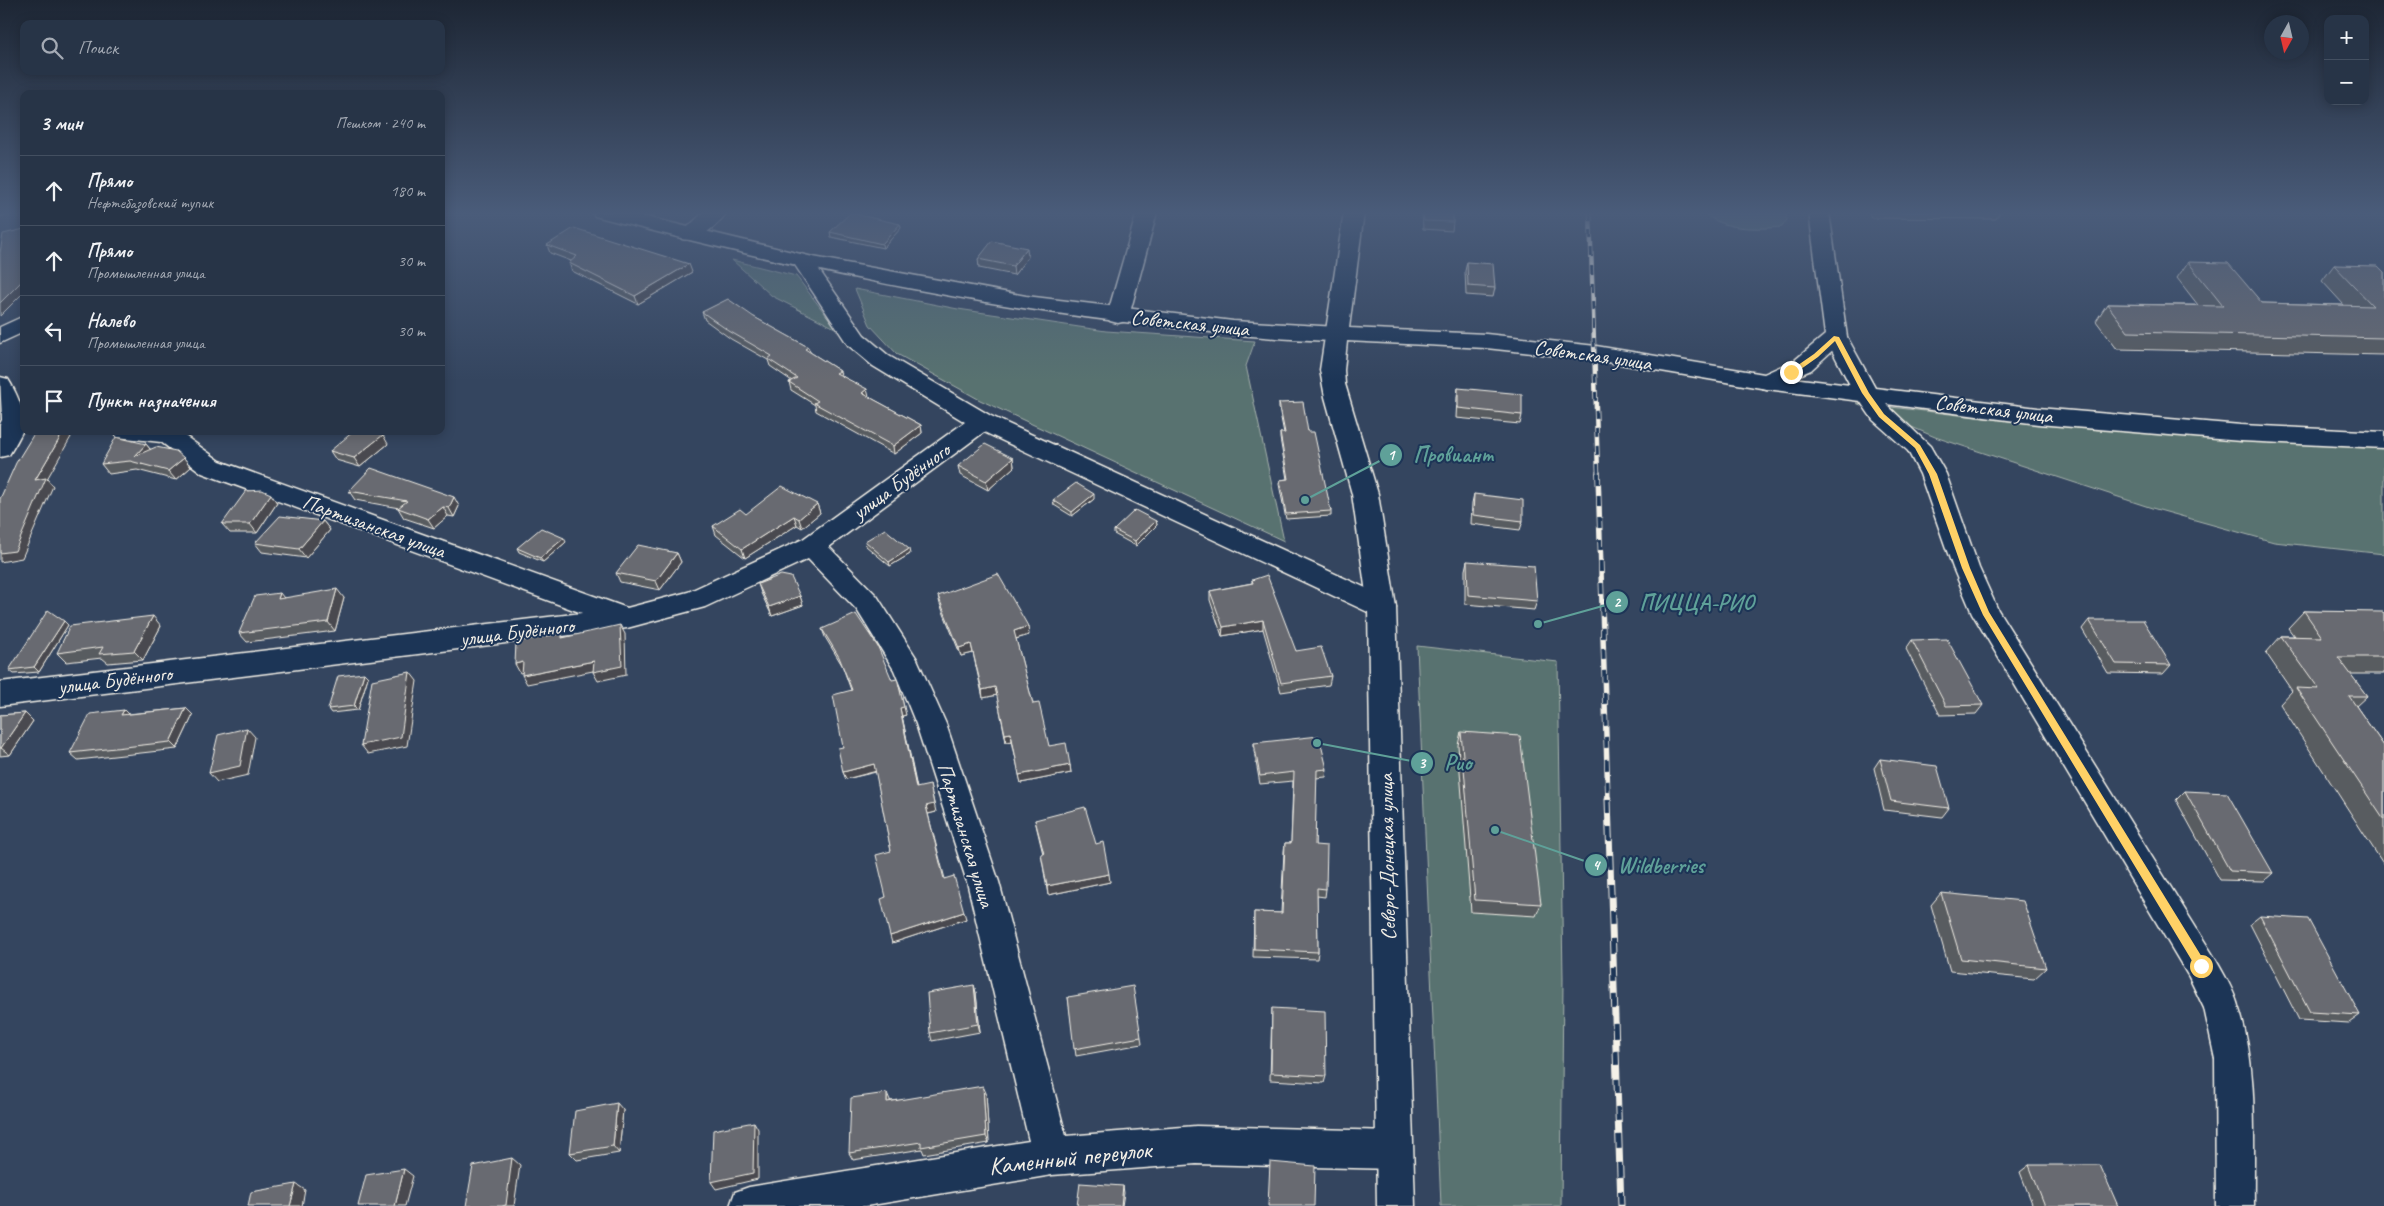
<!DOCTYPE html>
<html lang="ru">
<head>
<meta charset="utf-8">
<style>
  :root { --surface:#273447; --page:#2f3c4e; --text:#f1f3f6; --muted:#a4aab4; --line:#434f60 }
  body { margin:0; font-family:Caveat,sans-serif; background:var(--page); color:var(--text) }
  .controls { position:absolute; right:15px; top:15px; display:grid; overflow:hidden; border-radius:10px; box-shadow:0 2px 12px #0003 }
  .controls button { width:45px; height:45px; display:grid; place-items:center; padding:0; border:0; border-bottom:1px solid var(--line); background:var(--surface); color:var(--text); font:25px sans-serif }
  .compass { position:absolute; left:2264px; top:15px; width:45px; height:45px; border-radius:50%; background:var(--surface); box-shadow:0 2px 12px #0003; rotate:188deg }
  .stop { position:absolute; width:15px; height:15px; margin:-11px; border:4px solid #ffd166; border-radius:50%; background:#fff }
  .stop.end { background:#ffd166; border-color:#fff; box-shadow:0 1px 5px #0008 }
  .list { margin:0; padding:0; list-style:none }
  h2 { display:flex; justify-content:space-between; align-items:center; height:65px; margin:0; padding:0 20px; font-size:21px }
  h2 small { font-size:16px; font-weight:400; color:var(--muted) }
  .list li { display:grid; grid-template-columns:32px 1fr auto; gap:15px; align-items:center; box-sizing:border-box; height:70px; padding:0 20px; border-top:1px solid var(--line) }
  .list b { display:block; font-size:19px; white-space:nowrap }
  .list p { margin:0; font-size:16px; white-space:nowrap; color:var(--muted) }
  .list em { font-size:16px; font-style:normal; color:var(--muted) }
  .icon { flex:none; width:28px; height:28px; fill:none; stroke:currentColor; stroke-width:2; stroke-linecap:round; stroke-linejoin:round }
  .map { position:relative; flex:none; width:2384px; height:1206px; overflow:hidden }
  .search { position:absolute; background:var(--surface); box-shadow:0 2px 12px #0003; left:20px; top:20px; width:425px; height:55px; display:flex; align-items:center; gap:12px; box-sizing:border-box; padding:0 18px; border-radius:10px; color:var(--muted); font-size:19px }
  .panel { position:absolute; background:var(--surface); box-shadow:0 2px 12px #0003; left:20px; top:90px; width:425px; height:345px; border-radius:10px }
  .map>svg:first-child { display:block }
  .green { fill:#58726f; stroke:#a6b2ac }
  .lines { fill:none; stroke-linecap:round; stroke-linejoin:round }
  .minor-casing { stroke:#f4f1e8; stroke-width:3 }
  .tertiary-casing { stroke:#f4f1e8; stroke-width:3 }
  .secondary-casing { stroke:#f4f1e8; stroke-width:3 }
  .minor { fill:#1d3557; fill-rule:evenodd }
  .tertiary { fill:#1d3557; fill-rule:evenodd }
  .secondary { fill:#1d3557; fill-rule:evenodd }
  .rail-far2-casing { stroke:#f4f1e8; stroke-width:4.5 }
  .rail-far1-casing { stroke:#f4f1e8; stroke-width:5.5 }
  .rail-casing { stroke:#f4f1e8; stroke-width:7 }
  .rail-far2 { stroke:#1d3557; stroke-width:3; stroke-dasharray:9; stroke-linecap:butt }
  .rail-far1 { stroke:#1d3557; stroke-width:4; stroke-dasharray:11; stroke-linecap:butt }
  .rail { stroke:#1d3557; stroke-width:5; stroke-dasharray:14; stroke-linecap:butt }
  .wall { fill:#595b61; stroke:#f4f1e8 }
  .shaded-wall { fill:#494a4f; stroke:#f4f1e8 }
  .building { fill:#686a71; stroke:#f4f1e8 }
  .route { fill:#ffd166 }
  .labels { text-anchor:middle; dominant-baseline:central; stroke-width:4; stroke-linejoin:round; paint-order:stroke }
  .street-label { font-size:21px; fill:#f4f1e8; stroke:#1d3557 }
  .near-street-label { font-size:25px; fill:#f4f1e8; stroke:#1d3557 }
  .leader { fill:none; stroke:#5fa199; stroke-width:2 }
  .callout-dot { fill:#5fa199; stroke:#1d3557; stroke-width:2 }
  .mark-label { font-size:15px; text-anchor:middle; font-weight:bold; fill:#fff }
  .callout-label { font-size:22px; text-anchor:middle; font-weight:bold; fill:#5fa199; stroke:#1d3557; stroke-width:4; stroke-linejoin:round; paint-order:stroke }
</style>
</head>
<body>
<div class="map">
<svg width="2384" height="1206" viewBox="0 0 2384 1206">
  <rect width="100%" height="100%" fill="#34455f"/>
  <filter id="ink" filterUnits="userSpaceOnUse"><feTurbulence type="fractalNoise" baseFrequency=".02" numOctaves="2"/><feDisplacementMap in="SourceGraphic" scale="10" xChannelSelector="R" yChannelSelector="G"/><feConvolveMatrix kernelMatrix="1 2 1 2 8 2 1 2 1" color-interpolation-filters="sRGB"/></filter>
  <g filter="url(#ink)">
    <path class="green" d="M1704,212H1785L1787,220L1782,227C1759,229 1721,231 1704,212Z
      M732,260L796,276L837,329L772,296Z
      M855,289L958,309L1106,331L1255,341L1246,366L1284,541L980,400L897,354L870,325Z
      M1856,403L2044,425L2274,443H2384V554L2274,542L2152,508L1935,437Z
      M1417,646L1558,662L1563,979L1561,1206H1441Z"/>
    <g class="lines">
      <defs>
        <path id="minor" d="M704,212H727C718,225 698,243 682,239L679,235Z
          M1137,212H1157L1129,316L1126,321L1118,323L1110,321L1107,316Z
          M804,256L811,258L864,335L889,356L991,416L1392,600L1396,607L1392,614L1382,617L1372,614L984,432L829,547L877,596L917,659L946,724L999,882L1066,1136L1196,1126L1393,1131L1406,1137L1412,1150L1406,1163L1393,1169L1196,1164L1052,1175L866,1206H730L735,1192L749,1187L1029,1141L967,882L916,724L894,670L857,610L808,559L705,607L627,628L0,706V682L582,613L202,473L161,442L117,437L114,431H178L220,461L627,608L688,592L803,539L965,422L873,366L848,345L793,262L797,258Z
          M24,316V332L0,343V327Z
          M1836,330L1844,332L1847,337L1875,388L2038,408L2241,425L2384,432V448L2241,441L2038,424L1886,404L1930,446L1946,474L1979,568L1998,610L2213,955C2222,971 2233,988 2238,1006C2259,1067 2253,1142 2254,1206H2216L2215,1059L2204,1008L2189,977L1972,613L1953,568L1920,474L1908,451L1873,420L1860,401L1767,389L1759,387L1755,382L1759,377L1767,375L1850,385L1825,337L1828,332Z
          M0,377L8,379C14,388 28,417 24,428C21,434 14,447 9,455L0,457V424L2,420Z"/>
        <path id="tertiary" d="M592,212H626L813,257L1026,296L1233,321L1338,327L1346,329L1349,334L1346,339L1338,341C1275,340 1212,332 1149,325C961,304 778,264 595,216Z"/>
        <path id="secondary" d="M1344,212H1364L1349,328L1486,334L1596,346L1764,374L1795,360L1825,335L1809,212H1829L1847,337L1811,370L1767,389L1596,360L1486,348L1347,341L1344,370L1345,384L1378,494L1396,607L1415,1206H1377L1368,607L1352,494L1325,397L1320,370Z"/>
      </defs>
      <use href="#minor" class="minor-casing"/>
      <use href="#tertiary" class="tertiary-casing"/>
      <use href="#secondary" class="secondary-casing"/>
      <use href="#minor" class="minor"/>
      <use href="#tertiary" class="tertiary"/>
      <use href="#secondary" class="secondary"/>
      <defs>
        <path id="rail-far2" d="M1590,212L1598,474"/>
        <path id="rail-far1" d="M1598,473L1608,800"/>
        <path id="rail" d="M1608,799L1621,1206"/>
      </defs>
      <use href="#rail-far2" class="rail-far2-casing"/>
      <use href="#rail-far1" class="rail-far1-casing"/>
      <use href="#rail" class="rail-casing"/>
      <use href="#rail-far2" class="rail-far2"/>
      <use href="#rail-far1" class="rail-far1"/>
      <use href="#rail" class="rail"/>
    </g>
    <path class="wall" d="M1422,212H1453V222L1452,231L1423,229Z
      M1868,212H2000L1996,219L1871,218Z
      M2152,212H2198L2196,214H2154Z
      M900,224L901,228L883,248L831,237L830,232Z
      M547,245L692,272L638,304L572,271L569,263L571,261L550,253Z
      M1028,257L1014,275L979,268L978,259Z
      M1467,262L1495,288L1493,297L1466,295L1465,271Z
      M2188,262L2262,303L2344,305L2322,281L2334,265L2384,272V355L2117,349L2096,321L2107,304L2198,305L2177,278Z
      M702,312L754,317L808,347L810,352L840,371L841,375L869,397L921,425L922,433L894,454L816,411L815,405L791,390L789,382L792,381L770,366L768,360L731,339L705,320Z
      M1458,388L1522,415L1520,424L1456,418L1457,397Z
      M1279,403L1308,432L1331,511V516L1286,519L1279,484L1280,480L1287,479L1280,438V433H1284L1279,408Z
      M146,444L150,449L184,458L191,467L176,480L137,470L109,474L101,464Z
      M388,444L360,467L336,460L330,451Z
      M1013,458L1014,467L988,490L960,475L958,466Z
      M349,491L459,506L454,517L448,516L434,528L404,518L398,508H399L355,500Z
      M1474,494L1523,521L1520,530L1471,524L1472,503Z
      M1094,499L1072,516L1054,505L1053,500Z
      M277,503L257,533H230L222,524Z
      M817,504L820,513L802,528L797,525L745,558L716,535L713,526L746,514Z
      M323,521L330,530L306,558L262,552L255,543Z
      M1156,521L1157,525L1136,546L1114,534V530Z
      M865,541L910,554L890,566L866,546Z
      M566,542L543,562L519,552L517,548Z
      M677,553L681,562L660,590L620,582L616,573Z
      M1467,561L1537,601L1534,610L1465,604V570Z
      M1252,580L1296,651L1331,676L1329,685L1281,692L1263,629L1222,636L1210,600V591L1252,583Z
      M758,584L800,596L803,605L772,616L761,593Z
      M938,596L1029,635L1016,639L1033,704L1049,746L1070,765L1071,773L1021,783L1012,741L1006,742L997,695L983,698L973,653L961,656L940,604Z
      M284,598H344L335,631L247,642L239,633Z
      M2304,611L2384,613V674H2350L2367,696L2356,706L2384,746V865L2280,704L2292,691L2266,653L2281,636H2294L2288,628Z
      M2089,620L2171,665L2163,674L2108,673L2082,629Z
      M64,621L68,625L39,672L14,674L9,670Z
      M161,626L143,660L108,663L102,658L66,662L57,653Z
      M822,629L906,715L902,716L917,788L936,812L928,814L945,879L966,919L892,943L886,897L891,851L876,772L846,779L843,772V747L851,690L842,665L825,637Z
      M1912,640L1983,705L1976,714L1940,715L1906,649Z
      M368,677L358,710L331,713L328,709Z
      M186,708L193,715L177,749L78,760L70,753L124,710L128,714Z
      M25,713L33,721L10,755L0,756V715Z
      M1461,732L1541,904L1536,916L1471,912L1458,745Z
      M1254,743L1327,769L1326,777L1316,778L1315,845L1326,889L1325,897L1317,896L1318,952L1317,959L1253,957L1254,912L1281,913L1284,851L1285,843H1291L1293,781L1260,784L1254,751Z
      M1880,759L1949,808L1942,817L1884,810L1874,768Z
      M2185,791L2273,873L2264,881L2220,880L2176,800Z
      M1035,820L1096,844L1110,882L1048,895L1041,854H1043L1037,829Z
      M1941,893L2046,968L2034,979L1950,971L1931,905Z
      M2260,916L2360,1015L2349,1023L2299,1020L2250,924Z
      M974,985L976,993L980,1032L932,1041L930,1033Z
      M1068,997L1141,1037L1142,1044L1076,1056Z
      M1272,1008L1326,1076L1324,1083L1270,1080Z
      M986,1093L989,1143L924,1154L922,1149L853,1160L849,1153L890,1100V1101Z
      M623,1110L619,1153L577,1160L570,1153Z
      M2029,1165L2118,1206H2033L2020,1172Z"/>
    <path class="shaded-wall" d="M0,212H11V214L0,217Z
      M900,224L901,228L883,248L882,244Z
      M1027,248L1028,257L1014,275L1013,266Z
      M689,264L692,272L638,304L635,296Z
      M24,279V292L0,316V303Z
      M808,347L811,354L805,349Z
      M867,389L869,397L862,393Z
      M921,425L922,433L894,454L893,446Z
      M64,431H67L71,437L47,479L53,486L22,558L0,562V553L35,480Z
      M383,435L388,444L360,467L354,458Z
      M146,444L153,453L142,465L135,456Z
      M184,458L191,467L176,480L168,471Z
      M1013,458L1014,467L988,490L986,481Z
      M271,494L277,503L257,533L250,524Z
      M1094,494V499L1072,516V512Z
      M454,497L459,506L454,517L449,508Z
      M817,504L820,513L802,528L799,519Z
      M443,507L448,516L434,528L428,519Z
      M794,516L797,525L745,558L742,549Z
      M323,521L330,530L306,558L299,549Z
      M1156,521L1157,525L1136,546L1135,541Z
      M564,538L566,542L543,562L540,558Z
      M909,549L910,554L890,566L889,562Z
      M677,553L681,562L660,590L656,581Z
      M337,589L344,598L335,631L328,622Z
      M280,593L287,602L278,599Z
      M800,596L803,605L772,616L769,607Z
      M153,616L161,626L143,660L134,651Z
      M1263,620V629L1222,636L1223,627Z
      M64,621L68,625L39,672L34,667Z
      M620,625L625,634L626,675L598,681L593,672Z
      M1028,626L1029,635L1015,639L1014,631Z
      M971,644L973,653L961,656L959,648Z
      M594,661L598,670L527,684L522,675Z
      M523,662L528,671L520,673L515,664Z
      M410,672L417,681L407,746L368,754L361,745Z
      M364,673L368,677L358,710L354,706Z
      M898,682L906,715L902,716L918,796L900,708Z
      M995,687L997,695L983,698L982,690Z
      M186,708L193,715L177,749L170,742Z
      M124,710L131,717L121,715Z
      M25,713L33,721L10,755L1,748Z
      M247,728L255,737L248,775L217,782L209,773Z
      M1011,733L1012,741L1006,742L1005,734Z
      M874,764L877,771L846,779L843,772Z
      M1070,765L1071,773L1021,783L1019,775Z
      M930,785L936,812L928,814L926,806Z
      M1109,874L1110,882L1048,895L1047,886Z
      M964,912L966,919L892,943L890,936Z
      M974,985L976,993L980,1032L978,1024Z
      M983,1086L986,1093L989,1143L986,1136Z
      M887,1093L890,1100V1109L887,1102Z
      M617,1103L623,1110L619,1153L613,1146Z
      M754,1122L758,1129V1179L716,1189L711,1182Z
      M512,1158L520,1165L514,1206H502Z
      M404,1169L413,1176L405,1206H395Z
      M296,1184L305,1190L302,1206H290Z
      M1123,1186L1124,1193L1122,1206H1121Z"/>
    <path class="building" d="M1423,212H1453V222L1424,221Z
      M850,213L900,224L882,244L830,232Z
      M574,228L689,264L635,296L569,263L577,256L547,245Z
      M24,229V279L0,303V253L3,234Z
      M992,241L1027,248L1013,266L978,259Z
      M1467,262L1493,264L1495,288L1468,286Z
      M2188,262L2228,263L2262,303L2373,306L2334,265L2378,266L2384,272V338L2128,332L2107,304L2223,306Z
      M728,299L754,317L808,347L805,349L840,371L836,373L867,389L862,393L921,425L893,446L814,403L818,401L789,382L797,378L768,359L772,356L729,331L702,312Z
      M1458,388L1522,394V415L1458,408Z
      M1303,402L1308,432H1314L1331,511L1286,514L1280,480L1288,479L1280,433H1285L1279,403Z
      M45,431H64L35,480L46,478L15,551L0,553V499L16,463L35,432Z
      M354,431H371L383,435L354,458L330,451Z
      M116,437L146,444L135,456L156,447L176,451L184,458L168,471L130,461L101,464Z
      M985,444L1013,458L986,481L958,466Z
      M371,468L454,497L449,508L443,507L428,519L398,508L407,501L349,491Z
      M1076,483L1094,494L1072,512L1053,500Z
      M782,486L817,504L799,519L794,516L742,549L713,526L740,509L746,514Z
      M262,490L271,494L250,524H222L246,491Z
      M1474,494L1523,500V521L1473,515Z
      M1135,510L1156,521L1135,541L1114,530Z
      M280,516L323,521L299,549L255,543Z
      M541,528L564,538L540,558L517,548Z
      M885,529L909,549L889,562L865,541Z
      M638,545L677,553L656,581L616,573Z
      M1467,561L1534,566L1537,601L1468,595Z
      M998,574L1028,626L1014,631L1033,704L1039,703L1049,746L1066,743L1070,765L1019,775L1011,733L1005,734L995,687L982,690L971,644L959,648L938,596Z
      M781,575L791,577L800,596L769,607L758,584Z
      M1267,575L1296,651L1321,647L1331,676L1281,683L1263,620L1223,627L1210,591L1253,583L1252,580Z
      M337,589L328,622L239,633L255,596L280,593L278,599Z
      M48,610L64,621L34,667L9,670Z
      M2304,611L2383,612L2384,613V657H2338L2367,696H2349L2384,746V820L2296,688L2319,689L2281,636L2322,637Z
      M856,614L878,647L892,680L897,679L898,682L904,707L900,708L916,788L930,785L934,804L926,806L944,879L954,876L964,912L890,936L881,899L886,897L876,855L891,851L874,764L843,772L838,748L843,747L833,695L852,690L839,657L822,629Z
      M153,616L134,651L99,654L103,647L57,653L70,626Z
      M2089,620H2143L2171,665L2116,664Z
      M620,625L622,666L593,672L594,661L522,675L523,662L515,664L516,642L562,633V638Z
      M1947,639L1983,705L1946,706L1912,640Z
      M410,672L401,737L361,745L372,680Z
      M364,673L354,706L328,709L338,676Z
      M186,708L170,742L70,753L90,714L124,710L121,715Z
      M25,713L1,748H0V715Z
      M247,728L240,766L209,773L218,735Z
      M1461,732L1520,736L1541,904L1475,900Z
      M1319,736L1327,769L1317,770L1315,845L1327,846L1326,889L1317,888L1318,952L1254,949V912L1282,913L1285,843H1291L1294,772L1260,776L1254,743Z
      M1880,759L1937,766L1949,808L1891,801Z
      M2185,791L2227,793L2273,873L2230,871Z
      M1085,807L1096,844L1103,842L1109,874L1047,886L1041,854H1044L1035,820Z
      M1941,893L2023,901L2046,968L1961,959Z
      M2260,916L2308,919L2360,1015L2310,1012Z
      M974,985L978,1024L930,1033L927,993Z
      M1133,986L1141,1037L1074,1049L1068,997Z
      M1272,1008L1325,1011L1326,1076L1271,1073Z
      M983,1086L986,1136L921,1147V1142L849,1153L851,1098L887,1093V1102Z
      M617,1103L613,1146L570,1153L575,1111Z
      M754,1122L753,1173L711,1182L713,1130Z
      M512,1158L506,1205L502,1206H466L473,1166Z
      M1270,1162L1315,1166L1314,1206H1268Z
      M2029,1165H2100L2118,1206H2045Z
      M404,1169L395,1206H358L366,1175Z
      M1080,1183L1123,1186L1121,1206H1077Z
      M296,1184L290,1206H248L251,1192Z"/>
  </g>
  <linearGradient id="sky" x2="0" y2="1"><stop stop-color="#1d2634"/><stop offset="0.56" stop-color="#4a5c7a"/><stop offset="1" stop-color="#4a5c7a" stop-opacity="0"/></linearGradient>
  <rect width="2384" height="381" fill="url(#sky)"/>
  <path class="route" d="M1834,336L1839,337L1869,393L1884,414L1920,445L1937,474L1970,568L1989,612L2205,962V969H2197L1983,615L1962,568L1929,474L1915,448L1879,417L1862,393L1835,341L1818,357L1794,374L1788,372L1814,354Z"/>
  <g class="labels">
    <g class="street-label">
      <text transform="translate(1190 323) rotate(6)">Советская улица</text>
      <text transform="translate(1593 355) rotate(8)">Советская улица</text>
      <text transform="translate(1994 409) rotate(7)">Советская улица</text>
      <text transform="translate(901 481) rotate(-36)">улица Будённого</text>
      <text transform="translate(374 526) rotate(20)">Партизанская улица</text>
      <text transform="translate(517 632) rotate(-7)">улица Будённого</text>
      <text transform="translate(115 680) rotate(-7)">улица Будённого</text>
      <text transform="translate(966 835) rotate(73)">Партизанская улица</text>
      <text transform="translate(1387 857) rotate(-91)">Северо-Донецкая улица</text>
    </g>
    <g class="near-street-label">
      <text transform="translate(1070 1158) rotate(-6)">Каменный переулок</text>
    </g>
  </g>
  <path class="leader" d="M1305 500L1391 455M1538 624L1617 602M1317 743L1422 763M1495 830L1596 865"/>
  <g class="callout-dot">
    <circle cx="1305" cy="500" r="5"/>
    <circle cx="1538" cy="624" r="5"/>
    <circle cx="1317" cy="743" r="5"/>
    <circle cx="1495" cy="830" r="5"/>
    <circle cx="1391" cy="455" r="12"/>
    <circle cx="1617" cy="602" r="12"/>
    <circle cx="1422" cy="763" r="12"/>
    <circle cx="1596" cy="865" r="12"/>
  </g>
  <g class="mark-label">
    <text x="1391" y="460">1</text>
    <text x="1617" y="607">2</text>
    <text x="1422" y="768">3</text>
    <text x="1596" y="870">4</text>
  </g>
  <g class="callout-label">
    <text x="1453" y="462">Провиант</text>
    <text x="1697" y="610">ПИЦЦА-РИО</text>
    <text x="1458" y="770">Рио</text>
    <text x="1661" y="873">Wildberries</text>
  </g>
</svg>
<div class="controls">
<button>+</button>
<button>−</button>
</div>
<svg class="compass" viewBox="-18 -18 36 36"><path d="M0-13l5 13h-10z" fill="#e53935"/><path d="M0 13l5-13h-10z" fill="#a4aab4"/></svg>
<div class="stop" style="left:2201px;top:966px"></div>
<div class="stop end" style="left:1791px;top:372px"></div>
<div class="search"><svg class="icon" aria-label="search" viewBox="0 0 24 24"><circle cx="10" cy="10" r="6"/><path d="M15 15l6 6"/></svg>Поиск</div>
<section class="panel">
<h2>3 мин<small>Пешком · 240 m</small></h2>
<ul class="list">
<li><svg class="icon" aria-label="ahead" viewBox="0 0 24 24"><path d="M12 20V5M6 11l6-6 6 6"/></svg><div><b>Прямо</b><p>Нефтебазовский тупик</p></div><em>180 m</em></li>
<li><svg class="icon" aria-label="ahead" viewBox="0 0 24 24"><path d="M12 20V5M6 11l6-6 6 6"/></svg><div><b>Прямо</b><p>Промышленная улица</p></div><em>30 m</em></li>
<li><svg class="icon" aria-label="left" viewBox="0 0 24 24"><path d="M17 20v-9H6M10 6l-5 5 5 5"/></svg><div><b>Налево</b><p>Промышленная улица</p></div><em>30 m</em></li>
<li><svg class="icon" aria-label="arrive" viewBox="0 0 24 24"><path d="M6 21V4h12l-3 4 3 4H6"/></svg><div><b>Пункт назначения</b></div></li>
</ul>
</section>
</div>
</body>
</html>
